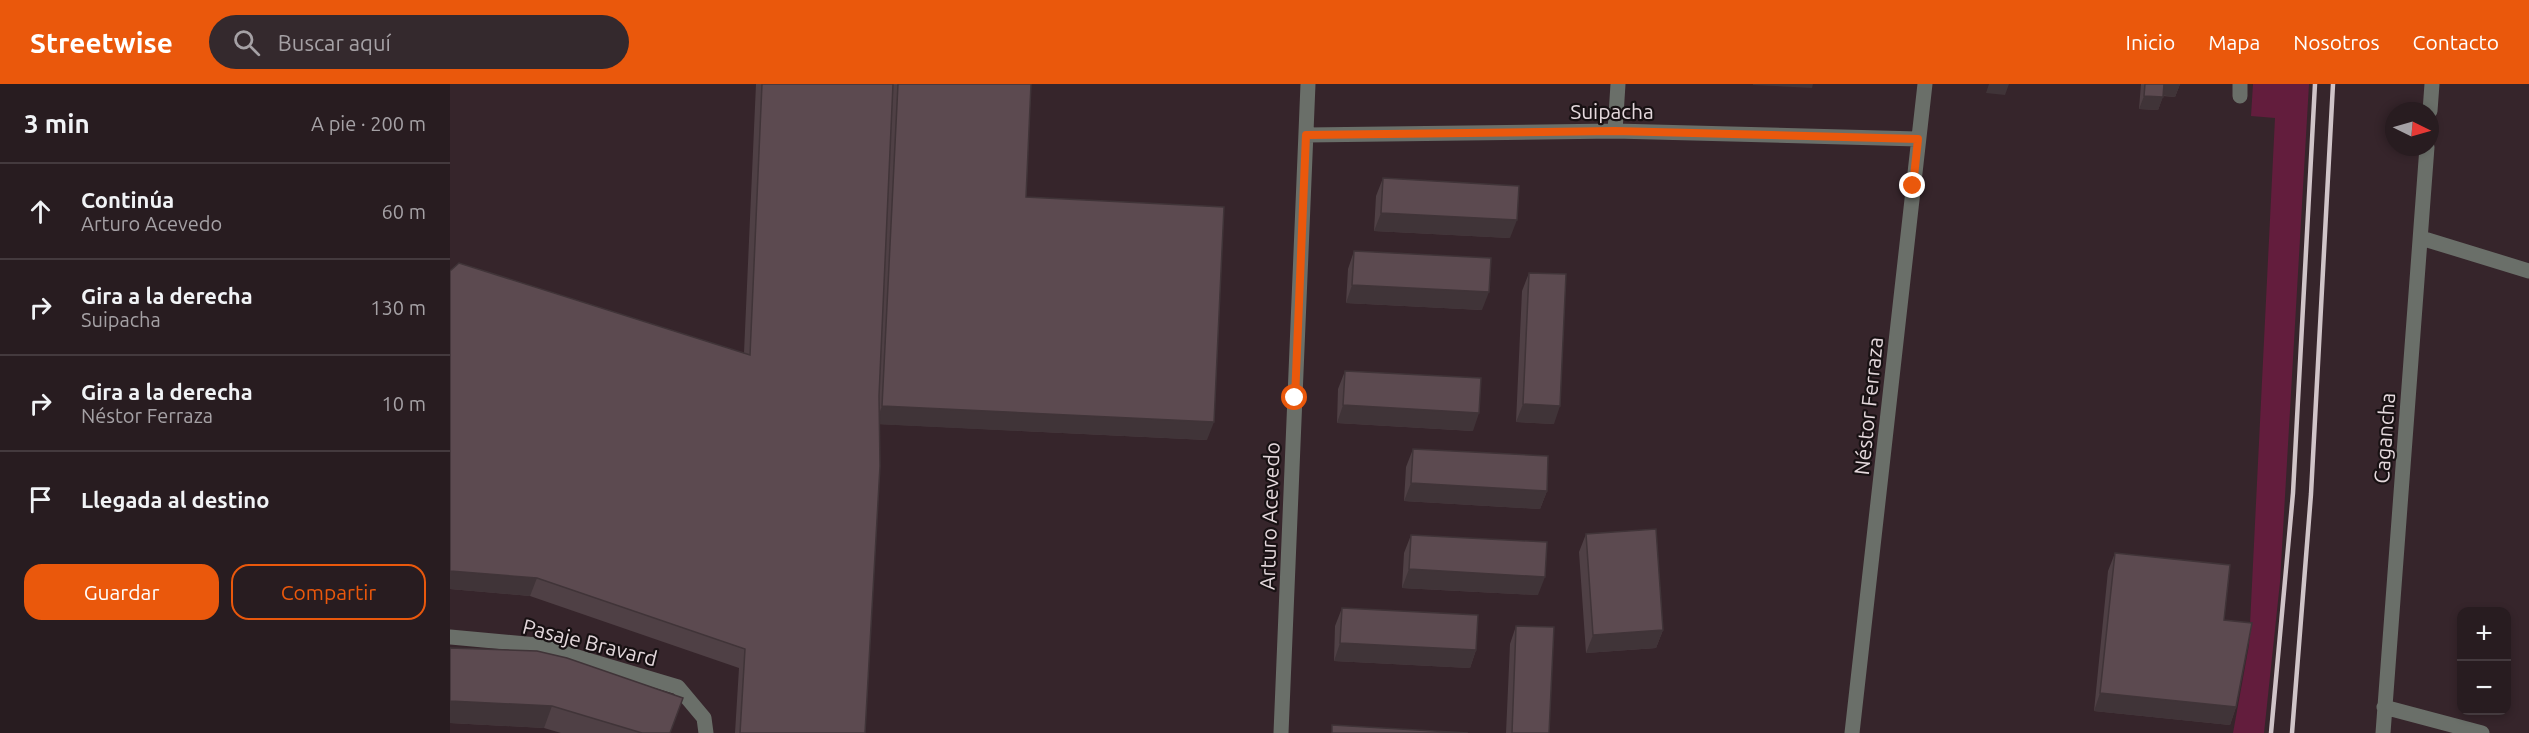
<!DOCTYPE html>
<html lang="es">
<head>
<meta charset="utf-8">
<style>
  :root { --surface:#281c20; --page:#34292d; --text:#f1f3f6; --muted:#a5a1a5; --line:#443a3e; --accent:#ea580c }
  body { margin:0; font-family:Ubuntu,sans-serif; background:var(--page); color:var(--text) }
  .controls { position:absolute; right:18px; bottom:18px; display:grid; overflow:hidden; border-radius:12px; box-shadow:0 3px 9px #0003 }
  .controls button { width:54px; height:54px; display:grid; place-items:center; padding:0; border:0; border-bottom:2px solid var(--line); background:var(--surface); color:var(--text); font:30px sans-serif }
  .compass { position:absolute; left:1935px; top:18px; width:54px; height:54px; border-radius:50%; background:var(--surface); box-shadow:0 3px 9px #0003; rotate:95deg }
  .stop { position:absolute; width:18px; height:18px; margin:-14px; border:4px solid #ea580c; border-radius:50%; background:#fff }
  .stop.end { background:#ea580c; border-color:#fff; box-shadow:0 2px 6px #0008 }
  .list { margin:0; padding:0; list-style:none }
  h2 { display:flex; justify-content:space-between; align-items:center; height:78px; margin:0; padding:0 24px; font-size:26px }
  h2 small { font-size:20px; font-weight:400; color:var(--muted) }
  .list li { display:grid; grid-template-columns:39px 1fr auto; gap:18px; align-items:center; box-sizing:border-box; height:96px; padding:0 24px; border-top:2px solid var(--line) }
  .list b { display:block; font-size:22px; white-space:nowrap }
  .list p { margin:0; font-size:20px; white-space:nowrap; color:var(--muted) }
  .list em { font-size:20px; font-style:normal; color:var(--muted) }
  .actions { display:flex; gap:12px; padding:18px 24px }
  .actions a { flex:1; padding:14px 0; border:2px solid var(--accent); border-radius:18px; text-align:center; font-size:21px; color:var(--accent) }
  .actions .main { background:var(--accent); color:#fff }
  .icon { flex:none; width:33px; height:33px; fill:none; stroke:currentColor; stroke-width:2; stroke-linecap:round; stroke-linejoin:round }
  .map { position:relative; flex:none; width:2079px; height:649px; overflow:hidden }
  header { display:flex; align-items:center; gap:36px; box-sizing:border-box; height:84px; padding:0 30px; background:var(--accent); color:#fff }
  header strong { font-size:28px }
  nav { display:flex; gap:33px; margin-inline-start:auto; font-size:21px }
  .search { width:420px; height:54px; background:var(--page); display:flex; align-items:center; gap:15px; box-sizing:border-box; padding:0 21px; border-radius:33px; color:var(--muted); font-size:22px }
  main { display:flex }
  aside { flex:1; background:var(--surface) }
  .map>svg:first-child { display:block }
  .green { fill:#631d3d }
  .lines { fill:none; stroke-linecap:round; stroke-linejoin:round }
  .minor { stroke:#6a6f69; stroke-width:15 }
  .rail { stroke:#d0c4c8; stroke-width:4.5 }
  .wall { fill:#4f4045 }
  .shaded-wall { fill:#403438 }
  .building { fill:#5c4a50; stroke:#403438; stroke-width:1.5 }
  .route { stroke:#ea580c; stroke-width:8 }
  .labels { text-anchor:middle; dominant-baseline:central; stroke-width:4.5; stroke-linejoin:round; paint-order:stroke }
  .street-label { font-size:21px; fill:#e5d9dd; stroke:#181113 }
</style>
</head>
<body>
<header>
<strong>Streetwise</strong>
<div class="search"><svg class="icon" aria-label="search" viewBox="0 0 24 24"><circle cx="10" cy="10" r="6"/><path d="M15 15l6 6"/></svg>Buscar aquí</div>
<nav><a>Inicio</a><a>Mapa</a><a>Nosotros</a><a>Contacto</a></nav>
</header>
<main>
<aside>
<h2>3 min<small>A pie · 200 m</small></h2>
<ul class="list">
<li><svg class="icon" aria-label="ahead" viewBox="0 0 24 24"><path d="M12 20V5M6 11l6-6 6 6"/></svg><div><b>Continúa</b><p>Arturo Acevedo</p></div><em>60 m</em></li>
<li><svg class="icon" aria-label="right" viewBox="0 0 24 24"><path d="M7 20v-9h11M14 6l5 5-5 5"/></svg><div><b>Gira a la derecha</b><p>Suipacha</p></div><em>130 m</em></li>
<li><svg class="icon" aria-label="right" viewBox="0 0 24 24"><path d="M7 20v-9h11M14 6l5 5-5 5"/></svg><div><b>Gira a la derecha</b><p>Néstor Ferraza</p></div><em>10 m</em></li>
<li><svg class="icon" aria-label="arrive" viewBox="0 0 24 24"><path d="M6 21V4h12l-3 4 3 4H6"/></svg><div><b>Llegada al destino</b></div></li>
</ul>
<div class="actions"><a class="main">Guardar</a><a>Compartir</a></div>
</aside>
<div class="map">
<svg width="2079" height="649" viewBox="0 0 2079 649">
  <rect width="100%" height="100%" fill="#36252b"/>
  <path class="green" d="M1803,0H1859L1830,498L1814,649H1783L1799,561L1825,34L1801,32Z"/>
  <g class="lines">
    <path class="minor" d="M1790,12V0
      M1980,27L1982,0
      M1165,47L1168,0
      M856,51L1165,47L1468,55
      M1971,154L2079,187
      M0,553L87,561L228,603L254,634L256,649
      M1934,623L2032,649
      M831,649L858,0
      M1402,649L1475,0
      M1933,649L1977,63"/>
    <path class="rail" d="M1821,649L1843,409L1865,0
      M1842,649L1861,410L1883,0"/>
  </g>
  <path class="wall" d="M306,0H581L576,113L757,356L429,340L415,649H285L289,584L80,512L0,505L294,269Z
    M1691,0H1730L1725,13L1713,12L1708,26L1689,25Z
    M933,94L1060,154L924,147L926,112Z
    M904,167L1032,226L896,219L898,185Z
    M1079,189L1104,340L1066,338L1072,207Z
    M895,287L1023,347L887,339L888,305Z
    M963,365L1097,407L1090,425L954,417L956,383Z
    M1136,450L1213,546L1206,564L1136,569L1129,468Z
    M961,451L1088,511L952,504L954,469Z
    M1665,469L1774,536L1786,623L1780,641L1644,627L1658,487Z
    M892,524L1026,566L1020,584L884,577L885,542Z
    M1066,542L1099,649H1056L1060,560Z
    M0,564L220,649H111L94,644L0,639Z"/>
  <path class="shaded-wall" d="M1303,0H1363L1362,4L1303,1Z
    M1539,0H1559L1555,11L1536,9Z
    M1714,0H1730L1725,13L1710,11Z
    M1694,12L1713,13L1708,26L1689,25Z
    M931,129L1067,136L1060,154L924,147Z
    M902,201L1039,208L1032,226L896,219Z
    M1073,320L1110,322L1104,340L1066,338Z
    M893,321L1029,329L1023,347L887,339Z
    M432,322L764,338L757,356L425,340Z
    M961,399L1097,407L1090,425L954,417Z
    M959,485L1095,493L1088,511L952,504Z
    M0,487L87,494L80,512L0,505Z
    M1213,546L1206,564L1136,569L1143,551Z
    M890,559L1026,566L1020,584L884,577Z
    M1650,609L1786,623L1780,641L1644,627Z
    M0,617L102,622L94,644L0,639Z"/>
  <path class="building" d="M312,0H443L429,312L430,382L415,649H290L295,565L87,494L0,487V187L9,179L300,271Z
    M448,0H581L576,113L774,123L764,338L432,322Z
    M1695,0H1714L1713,13L1694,12Z
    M933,94L1069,102L1067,136L931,129Z
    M904,167L1041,174L1039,208L902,201Z
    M1079,189L1116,190L1110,322L1073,320Z
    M895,287L1031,294L1029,329L893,321Z
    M963,365L1098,372L1097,407L961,399Z
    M1206,445L1213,546L1143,551L1136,450Z
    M961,451L1097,458L1095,493L959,485Z
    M1665,469L1780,481L1774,536L1802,539L1786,623L1650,609Z
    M892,524L1028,531L1026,566L890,559Z
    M1066,542L1104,543L1099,649H1062Z
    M0,564L87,567L117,574L233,614L220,649H192L102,622L0,617Z
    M882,641L1018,649H882Z"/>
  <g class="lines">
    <path class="route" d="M845,314L856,51L1165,47L1468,55L1463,102"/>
  </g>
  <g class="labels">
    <g class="street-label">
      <text x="1162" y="27">Suipacha</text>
      <text transform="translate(1418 322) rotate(-84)">Néstor Ferraza</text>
      <text transform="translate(1934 354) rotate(-86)">Cagancha</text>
      <text transform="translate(819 432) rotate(-88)">Arturo Acevedo</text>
      <text transform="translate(140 558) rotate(14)">Pasaje Bravard</text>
    </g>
  </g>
</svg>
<div class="controls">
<button>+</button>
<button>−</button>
</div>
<svg class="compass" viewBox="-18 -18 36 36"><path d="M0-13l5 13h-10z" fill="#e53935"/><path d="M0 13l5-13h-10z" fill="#a5a1a5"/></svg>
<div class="stop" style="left:845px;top:314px"></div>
<div class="stop end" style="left:1463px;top:102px"></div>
</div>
</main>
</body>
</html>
